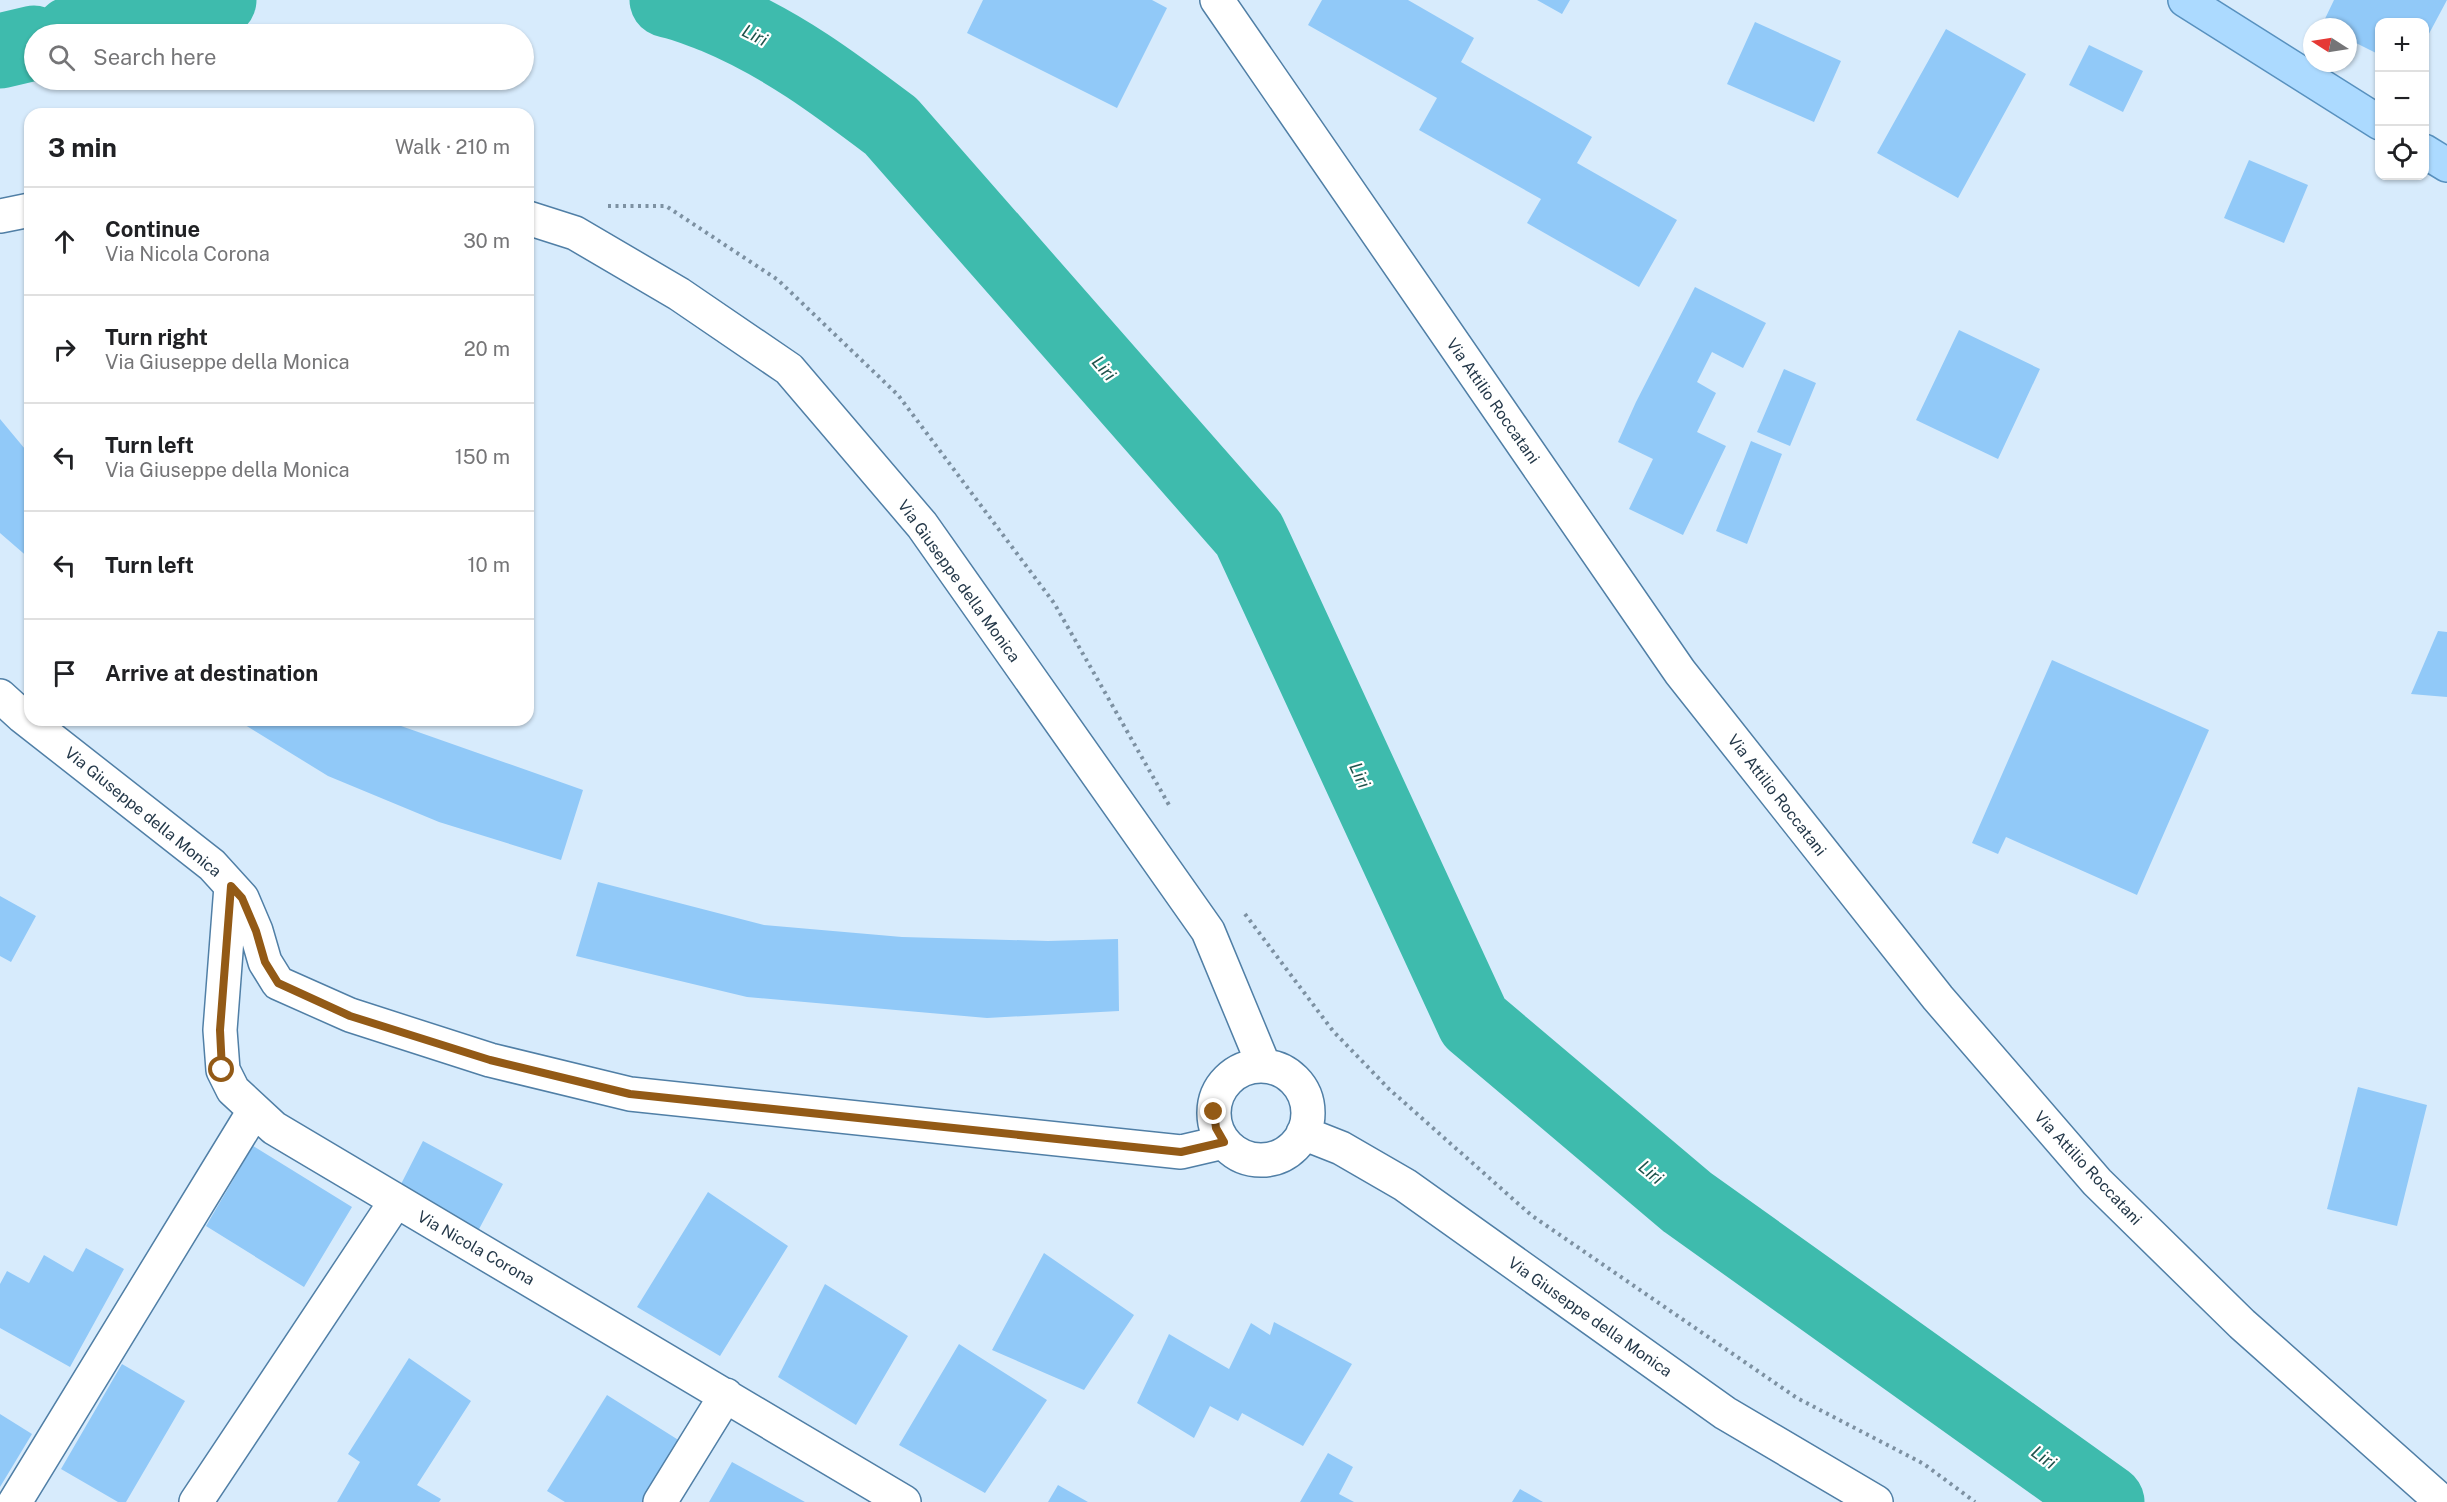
<!DOCTYPE html>
<html lang="en">
<head>
<meta charset="utf-8">
<style>
  :root { --surface:#fff; --page:#f6f6f6; --text:#202124; --muted:#757577; --line:#e0e0e0 }
  body { margin:0; font-family:"Public Sans",sans-serif; background:var(--page); color:var(--text) }
  .controls { position:absolute; right:18px; top:18px; display:grid; overflow:hidden; border-radius:12px; box-shadow:0 2px 4px #0004 }
  .controls button { width:54px; height:54px; display:grid; place-items:center; padding:0; border:0; border-bottom:2px solid var(--line); background:var(--surface); color:var(--text); font:30px sans-serif }
  .compass { position:absolute; left:2303px; top:18px; width:54px; height:54px; border-radius:50%; background:var(--surface); box-shadow:0 2px 4px #0004; rotate:282deg }
  .stop { position:absolute; width:18px; height:18px; margin:-14px; border:4px solid #935a16; border-radius:50%; background:#fff }
  .stop.end { background:#935a16; border-color:#fff; box-shadow:0 2px 6px #0008 }
  .list { margin:0; padding:0; list-style:none }
  h2 { display:flex; justify-content:space-between; align-items:center; height:78px; margin:0; padding:0 24px; font-size:26px }
  h2 small { font-size:20px; font-weight:400; color:var(--muted) }
  .list li { display:grid; grid-template-columns:39px 1fr auto; gap:18px; align-items:center; box-sizing:border-box; height:108px; padding:0 24px; border-top:2px solid var(--line) }
  .list b { display:block; font-size:22px; white-space:nowrap }
  .list p { margin:0; font-size:20px; white-space:nowrap; color:var(--muted) }
  .list em { font-size:20px; font-style:normal; color:var(--muted) }
  .icon { flex:none; width:33px; height:33px; fill:none; stroke:currentColor; stroke-width:2; stroke-linecap:round; stroke-linejoin:round }
  .map { position:relative; flex:none; width:2447px; height:1502px; overflow:hidden }
  .search { position:absolute; background:var(--surface); box-shadow:0 2px 4px #0004; left:24px; top:24px; width:510px; height:66px; display:flex; align-items:center; gap:15px; box-sizing:border-box; padding:0 21px; border-radius:33px; color:var(--muted); font-size:22px }
  .panel { position:absolute; background:var(--surface); box-shadow:0 2px 4px #0004; left:24px; top:108px; width:510px; height:618px; border-radius:18px }
  .map>svg:first-child { display:block }
  .lines { fill:none; stroke-linecap:round; stroke-linejoin:round }
  .river { stroke:#3ebbad; stroke-width:75 }
  .building { fill:#91c9f8 }
  .minor-casing { stroke:#507fa6; stroke-width:36 }
  .major-casing { stroke:#5891bf; stroke-width:36 }
  .path { stroke:#7d91a2; stroke-width:4; stroke-dasharray:3 4.5; stroke-linecap:butt }
  .minor { stroke:#fff; stroke-width:33 }
  .major { stroke:#acdaff; stroke-width:33 }
  .route { stroke:#935a16; stroke-width:8 }
  .labels { text-anchor:middle; dominant-baseline:central; stroke-width:4.5; stroke-linejoin:round; paint-order:stroke }
  .street-label { font-size:16px; fill:#243849; stroke:#fff }
  .water-label { font-size:18px; font-style:italic; fill:#1f534c; stroke:#fff }
</style>
</head>
<body>
<div class="map">
<svg width="2447" height="1502" viewBox="0 0 2447 1502">
  <rect width="100%" height="100%" fill="#d7ebfc"/>
  <g class="lines">
    <path class="river" d="M667,0C684,3 699,10 715,16C782,44 834,83 891,126L1249,534L1474,1022L1687,1202L2107,1502
      M71,34L219,0
      M0,51L34,43"/>
  </g>
  <path class="building" d="M983,0H1152L1167,8L1117,108L967,33Z
    M1322,0H1408L1474,38L1461,62L1592,137L1577,163L1677,220L1639,287L1527,223L1541,199L1419,130L1437,98L1308,25Z
    M1537,0H1570L1562,14Z
    M2334,0H2447L2424,43V22H2380V55L2348,39V27L2322,25Z
    M1755,22L1841,61L1814,122L1727,84Z
    M1946,29L2026,74L1958,198L1877,153Z
    M2089,45L2143,71L2123,112L2069,85Z
    M2249,160L2308,185L2284,243L2224,218Z
    M1695,287L1766,323L1743,368L1712,352L1697,382L1716,393L1697,432L1726,446L1683,535L1629,509L1653,459L1618,442L1636,402Z
    M1959,330L2040,369L1998,459L1916,420Z
    M1784,369L1816,383L1790,446L1757,432Z
    M0,419L30,455V559L0,533Z
    M1751,441L1782,454L1747,544L1716,531Z
    M2438,631L2447,632V697L2411,694Z
    M2052,660L2209,730L2137,895L2006,837L1998,854L1972,843Z
    M237,720H384L583,790L561,860L439,822L328,776Z
    M598,882L764,925L902,937L1048,941L1118,939L1119,1011L987,1018L747,997L576,956Z
    M0,896L36,916L11,962L0,956Z
    M2358,1087L2427,1105L2397,1226L2327,1209Z
    M423,1141L503,1184L478,1231L399,1188Z
    M253,1146L352,1207L304,1287L206,1226Z
    M708,1192L788,1246L720,1356L637,1307Z
    M86,1248L124,1269L70,1367L0,1328V1284L7,1271L29,1283L44,1255L73,1272Z
    M1044,1253L1134,1315L1084,1390L992,1350Z
    M825,1284L908,1336L856,1425L778,1377Z
    M1274,1322L1352,1364L1303,1446L1242,1413L1238,1421L1210,1406L1194,1438L1137,1403L1169,1334L1229,1369L1251,1323L1270,1335Z
    M959,1344L1047,1400L985,1493L899,1445Z
    M409,1358L471,1401L417,1485L441,1499L439,1502H337L360,1462L348,1454Z
    M122,1364L185,1401L126,1502H118L61,1469Z
    M607,1395L680,1441L651,1502H565L547,1491Z
    M0,1414L32,1434L0,1487Z
    M1328,1453L1353,1467L1339,1494L1354,1502H1300Z
    M732,1462L805,1502H709Z
    M1058,1485L1088,1502H1048Z
    M1520,1489L1543,1502H1512Z"/>
  <g class="lines">
    <defs>
      <path id="minor" d="M1217,0L1680,672L1938,998L2097,1182L2242,1324L2442,1502
        M0,216L30,210
        M528,218L575,233L679,294L789,369L922,525L1208,931L1264,1066
        M0,696L22,716L212,865L242,898L256,931L265,962L278,983L350,1015L490,1060L630,1094L1181,1152L1224,1142
        M231,886L220,1030L223,1070L233,1090L274,1128L904,1502
        M1214 1113a47 47 0 1 1 94 0a47 47 0 1 1-94 0Z
        M1303,1133L1341,1148L1405,1185L1725,1413L1876,1502
        M15,1502L254,1111
        M196,1502L396,1201
        M660,1502L726,1395"/>
      <path id="major" d="M2185,0L2380,123
        M2424,151L2447,165"/>
    </defs>
    <use href="#minor" class="minor-casing"/>
    <use href="#major" class="major-casing"/>
    <path class="path" d="M608,206H666L778,280L898,395L1054,603L1169,805
      M1245,914L1333,1031L1389,1089L1531,1215L1797,1398L1924,1464L1975,1502"/>
    <use href="#minor" class="minor"/>
    <use href="#major" class="major"/>
  </g>
  <g class="lines">
    <path class="route" d="M222,1070L220,1030L231,886L242,898L256,931L265,962L278,983L350,1016L490,1060L630,1094L1181,1152L1224,1142L1216,1128L1214,1112"/>
  </g>
  <g class="labels">
    <g class="street-label">
      <text transform="translate(1493 401) rotate(55)">Via Attilio Roccatani</text>
      <text transform="translate(959 581) rotate(54)">Via Giuseppe della Monica</text>
      <text transform="translate(1777 795) rotate(52)">Via Attilio Roccatani</text>
      <text transform="translate(143 812) rotate(39)">Via Giuseppe della Monica</text>
      <text transform="translate(2088 1168) rotate(47)">Via Attilio Roccatani</text>
      <text transform="translate(476 1248) rotate(30)">Via Nicola Corona</text>
      <text transform="translate(1590 1317) rotate(35)">Via Giuseppe della Monica</text>
    </g>
    <g class="water-label">
      <text transform="translate(755 35) rotate(27)">Liri</text>
      <text transform="translate(1104 368) rotate(49)">Liri</text>
      <text transform="translate(1360 775) rotate(65)">Liri</text>
      <text transform="translate(1651 1172) rotate(40)">Liri</text>
      <text transform="translate(2044 1457) rotate(36)">Liri</text>
    </g>
  </g>
</svg>
<div class="controls">
<button>+</button>
<button>−</button>
<button><svg class="icon" aria-label="locate" viewBox="0 0 24 24"><circle cx="12" cy="12" r="6"/><path d="M12 2v4M12 18v4M2 12h4M18 12h4"/></svg></button>
</div>
<svg class="compass" viewBox="-18 -18 36 36"><path d="M0-13l5 13h-10z" fill="#e53935"/><path d="M0 13l5-13h-10z" fill="#757577"/></svg>
<div class="stop" style="left:222px;top:1070px"></div>
<div class="stop end" style="left:1214px;top:1112px"></div>
<div class="search"><svg class="icon" aria-label="search" viewBox="0 0 24 24"><circle cx="10" cy="10" r="6"/><path d="M15 15l6 6"/></svg>Search here</div>
<section class="panel">
<h2>3 min<small>Walk · 210 m</small></h2>
<ul class="list">
<li><svg class="icon" aria-label="ahead" viewBox="0 0 24 24"><path d="M12 20V5M6 11l6-6 6 6"/></svg><div><b>Continue</b><p>Via Nicola Corona</p></div><em>30 m</em></li>
<li><svg class="icon" aria-label="right" viewBox="0 0 24 24"><path d="M7 20v-9h11M14 6l5 5-5 5"/></svg><div><b>Turn right</b><p>Via Giuseppe della Monica</p></div><em>20 m</em></li>
<li><svg class="icon" aria-label="left" viewBox="0 0 24 24"><path d="M17 20v-9H6M10 6l-5 5 5 5"/></svg><div><b>Turn left</b><p>Via Giuseppe della Monica</p></div><em>150 m</em></li>
<li><svg class="icon" aria-label="left" viewBox="0 0 24 24"><path d="M17 20v-9H6M10 6l-5 5 5 5"/></svg><div><b>Turn left</b></div><em>10 m</em></li>
<li><svg class="icon" aria-label="arrive" viewBox="0 0 24 24"><path d="M6 21V4h12l-3 4 3 4H6"/></svg><div><b>Arrive at destination</b></div></li>
</ul>
</section>
</div>
</body>
</html>
